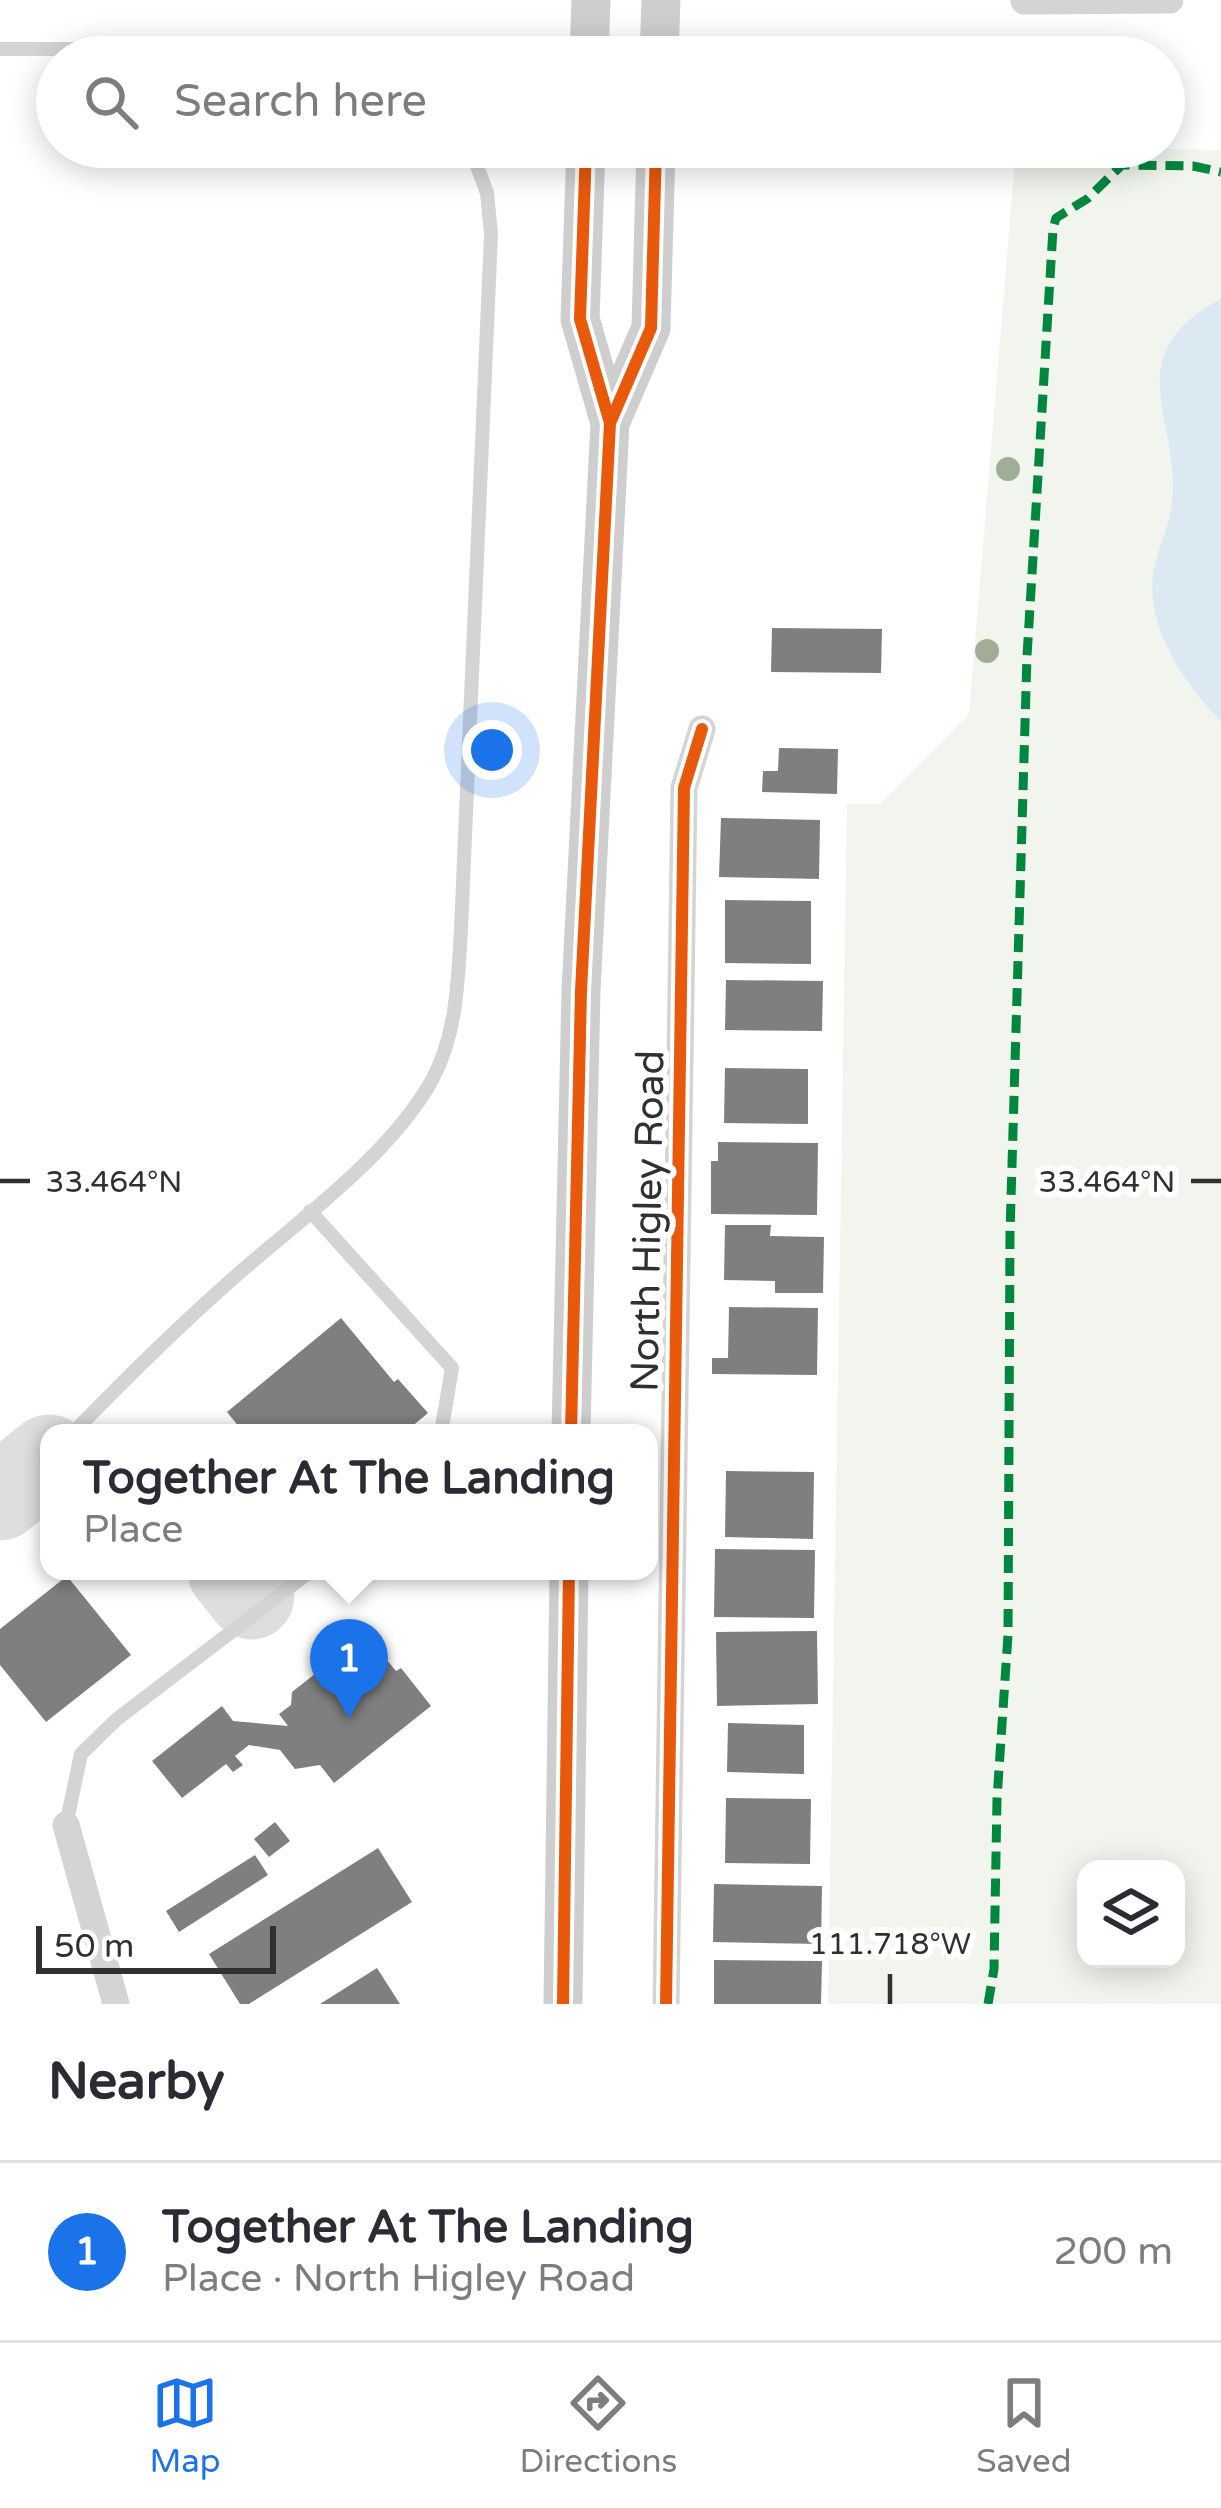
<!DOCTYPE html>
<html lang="en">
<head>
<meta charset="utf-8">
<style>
  :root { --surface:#fff; --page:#f2f2f3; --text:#2b2b33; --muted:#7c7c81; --line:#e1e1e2; --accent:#1a73e8 }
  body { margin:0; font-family:"Varela Round",sans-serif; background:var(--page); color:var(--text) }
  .controls { position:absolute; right:36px; bottom:36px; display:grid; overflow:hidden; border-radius:24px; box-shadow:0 6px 30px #0003 }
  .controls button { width:108px; height:108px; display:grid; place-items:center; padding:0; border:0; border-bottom:3px solid var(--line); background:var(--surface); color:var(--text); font:60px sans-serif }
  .scale { position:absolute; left:36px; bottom:30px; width:240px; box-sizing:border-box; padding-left:12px; border:6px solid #303030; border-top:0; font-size:33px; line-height:42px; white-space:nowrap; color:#303030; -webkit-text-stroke:9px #fff; paint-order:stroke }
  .you { position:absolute; left:492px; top:750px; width:42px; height:42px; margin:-30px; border:9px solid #fff; border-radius:50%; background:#1a73e8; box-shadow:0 0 0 18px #1a73e833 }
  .badge { display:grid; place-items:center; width:78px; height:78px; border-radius:50%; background:var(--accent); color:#fff; font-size:39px; font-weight:700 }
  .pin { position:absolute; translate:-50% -99px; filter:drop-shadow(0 3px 6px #0008) }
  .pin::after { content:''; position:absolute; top:63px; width:42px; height:36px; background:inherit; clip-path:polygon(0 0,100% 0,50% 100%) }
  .popup { position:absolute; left:40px; top:1424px; width:618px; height:156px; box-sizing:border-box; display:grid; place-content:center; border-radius:24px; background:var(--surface); filter:drop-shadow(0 3px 9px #0005); font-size:39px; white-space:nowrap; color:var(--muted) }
  .popup b { font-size:45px; color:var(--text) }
  .popup::after { content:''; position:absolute; left:50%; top:100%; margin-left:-24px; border:24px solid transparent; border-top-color:var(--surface) }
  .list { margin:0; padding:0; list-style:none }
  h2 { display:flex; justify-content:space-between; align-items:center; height:156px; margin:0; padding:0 48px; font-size:51px }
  h2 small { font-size:39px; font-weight:400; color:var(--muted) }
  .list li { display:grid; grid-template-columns:78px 1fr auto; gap:36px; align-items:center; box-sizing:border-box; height:180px; padding:0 48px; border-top:3px solid var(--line) }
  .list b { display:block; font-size:45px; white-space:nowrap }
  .list p { margin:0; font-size:39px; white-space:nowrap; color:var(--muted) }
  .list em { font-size:39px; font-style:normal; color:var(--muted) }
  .icon { flex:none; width:66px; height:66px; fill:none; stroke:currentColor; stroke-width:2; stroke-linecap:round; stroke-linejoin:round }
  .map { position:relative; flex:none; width:1221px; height:2004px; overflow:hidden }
  .search { position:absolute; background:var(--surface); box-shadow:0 6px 30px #0003; left:36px; right:36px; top:36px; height:132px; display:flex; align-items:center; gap:30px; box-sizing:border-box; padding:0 42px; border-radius:66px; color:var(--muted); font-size:45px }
  .sheet { height:336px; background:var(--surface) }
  nav { display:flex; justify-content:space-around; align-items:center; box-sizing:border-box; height:168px; border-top:3px solid var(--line); background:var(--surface); font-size:33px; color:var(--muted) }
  nav a { display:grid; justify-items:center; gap:6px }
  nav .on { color:var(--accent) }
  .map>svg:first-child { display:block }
  .green { fill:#f2f5ed; fill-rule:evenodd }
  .water { fill:#dbe9f2 }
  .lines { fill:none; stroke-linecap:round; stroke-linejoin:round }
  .taxiway { stroke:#dedede; stroke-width:87 }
  .building { fill:#7f7f7f }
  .service { stroke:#d4d4d4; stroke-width:14 }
  .minor { stroke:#d4d4d4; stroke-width:27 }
  .secondary { stroke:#cecece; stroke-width:39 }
  .quiet { stroke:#00873e; stroke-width:9; stroke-dasharray:18 9; stroke-linecap:butt }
  .cycleway-casing { stroke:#fff; stroke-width:20 }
  .cycleway { stroke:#e8590c; stroke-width:12 }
  .tree { fill:#a1ae95 }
  .ticks { fill:none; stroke:#303030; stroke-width:4.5 }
  .labels { text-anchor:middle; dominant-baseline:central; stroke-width:12; stroke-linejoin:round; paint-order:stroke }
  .street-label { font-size:39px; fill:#303030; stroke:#fff }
  .ticks-label { font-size:30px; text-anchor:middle; fill:#303030; stroke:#fff; stroke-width:12; stroke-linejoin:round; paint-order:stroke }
</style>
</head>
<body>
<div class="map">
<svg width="1221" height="2004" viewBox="0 0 1221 2004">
  <rect width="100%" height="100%" fill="#fff"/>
  <path class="green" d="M1016,147L1221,150V2004H828L847,804H880L969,714ZM1086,1869H1176V1959H1086Z"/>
  <path class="water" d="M1221,299V721C1185,685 1146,628 1153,574C1157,550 1170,526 1172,502C1181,418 1115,355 1221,299Z"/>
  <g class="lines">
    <path class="taxiway" d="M0,1497L49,1458
      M231,1571L251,1596"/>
  </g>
  <path class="building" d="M772,628L882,629L881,673L771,672Z
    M779,748L838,749L837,794L762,792L763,771H778Z
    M721,818L820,820L819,879L719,877Z
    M725,900L811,901V964L725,963Z
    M726,980L823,981L822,1031L725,1030Z
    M725,1068L808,1069V1124L724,1123Z
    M718,1142L818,1143L817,1215L711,1214V1161H718Z
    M725,1225H771L770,1236L824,1237L823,1293H775V1281L724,1280Z
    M729,1307L818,1308L817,1375L712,1374V1358H728Z
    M341,1318L394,1382L398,1379L428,1413L404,1433H244L227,1412Z
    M726,1471L814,1472L813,1539L725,1537Z
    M715,1549L815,1550L814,1618L714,1617Z
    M67,1576L131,1655L46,1722L0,1665V1629Z
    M817,1631L818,1704L717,1706L716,1632Z
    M370,1640L396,1671L401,1668L431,1706L334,1783L320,1765L295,1769L280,1750L249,1745L235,1756L243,1765L233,1772L226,1764L182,1798L152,1761L222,1706L233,1721L288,1726L279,1714L291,1705L292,1692L348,1648H360Z
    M728,1723L804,1725V1774L727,1772Z
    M726,1798L811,1799L810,1864L725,1863Z
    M275,1822L290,1841L269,1857L254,1839Z
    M378,1848L412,1902L249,2004H240L209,1954Z
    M255,1855L268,1875L179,1932L166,1911Z
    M714,1884L822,1886L821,1944L713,1942Z
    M714,1960L822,1961L821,2004H714Z
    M377,1968L400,2004H320Z"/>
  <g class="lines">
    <path class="service" d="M0,49H306L358,57
      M310,1211L452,1368L441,1433
      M73,1433C126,1378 180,1325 238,1274C302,1218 390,1155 432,1080C457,1034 458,980 461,929L491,234L487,193L470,147
      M46,1460L49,1458
      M66,1825L81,1754L117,1719L311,1571"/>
    <path class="minor" d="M1024,1L1170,0
      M66,1825L116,2004
      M666,2004L684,788L702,729"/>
    <path class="secondary" d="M589,57L591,0
      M659,57L661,0
      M610,423L651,328L656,147
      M571,1433L581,991L610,423L580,319L586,147
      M563,2004L569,1571"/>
    <path class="quiet" d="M988,2004L994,1969L997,1799L1008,1635L1010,1233L1027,656L1053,229L1056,218L1087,199L1122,165L1193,166L1221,172"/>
    <defs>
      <path id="cycleway" d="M610,423L651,328L656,147
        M571,1433L581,991L610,423L580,319L586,147
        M563,2004L569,1571
        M666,2004L684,788L702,729"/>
    </defs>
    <use href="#cycleway" class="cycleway-casing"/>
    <use href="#cycleway" class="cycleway"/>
  </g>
  <g class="tree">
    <circle cx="1008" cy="469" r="12"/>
    <circle cx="987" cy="651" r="12"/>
  </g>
  <path class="ticks" d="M0,1181H30M1191,1181H1221M890,1974V2004"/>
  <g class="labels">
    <g class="street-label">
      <text transform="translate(648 1221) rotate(-89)">North Higley Road</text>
    </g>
  </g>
  <g class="ticks-label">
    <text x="114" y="1192">33.464°N</text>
    <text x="1107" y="1192">33.464°N</text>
    <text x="890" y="1954">111.718°W</text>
  </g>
</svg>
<div class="controls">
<button><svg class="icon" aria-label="layers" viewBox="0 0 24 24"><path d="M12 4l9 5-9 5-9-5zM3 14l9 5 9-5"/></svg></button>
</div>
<div class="scale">50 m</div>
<div class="you"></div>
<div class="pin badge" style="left:349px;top:1718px">1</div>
<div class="popup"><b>Together At The Landing</b>Place</div>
<div class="search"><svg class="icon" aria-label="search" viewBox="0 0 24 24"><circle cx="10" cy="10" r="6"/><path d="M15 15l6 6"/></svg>Search here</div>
</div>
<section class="sheet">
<h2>Nearby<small></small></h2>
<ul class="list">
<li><span class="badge">1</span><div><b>Together At The Landing</b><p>Place · North Higley Road</p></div><em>200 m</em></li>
</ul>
</section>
<nav>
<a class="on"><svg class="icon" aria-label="map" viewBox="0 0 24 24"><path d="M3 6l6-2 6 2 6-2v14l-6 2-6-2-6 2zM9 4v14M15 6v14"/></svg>Map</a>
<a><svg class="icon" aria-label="directions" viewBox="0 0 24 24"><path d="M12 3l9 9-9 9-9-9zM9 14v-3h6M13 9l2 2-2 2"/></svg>Directions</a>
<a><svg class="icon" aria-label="saved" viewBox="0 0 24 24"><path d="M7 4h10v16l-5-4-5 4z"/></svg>Saved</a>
</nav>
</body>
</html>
